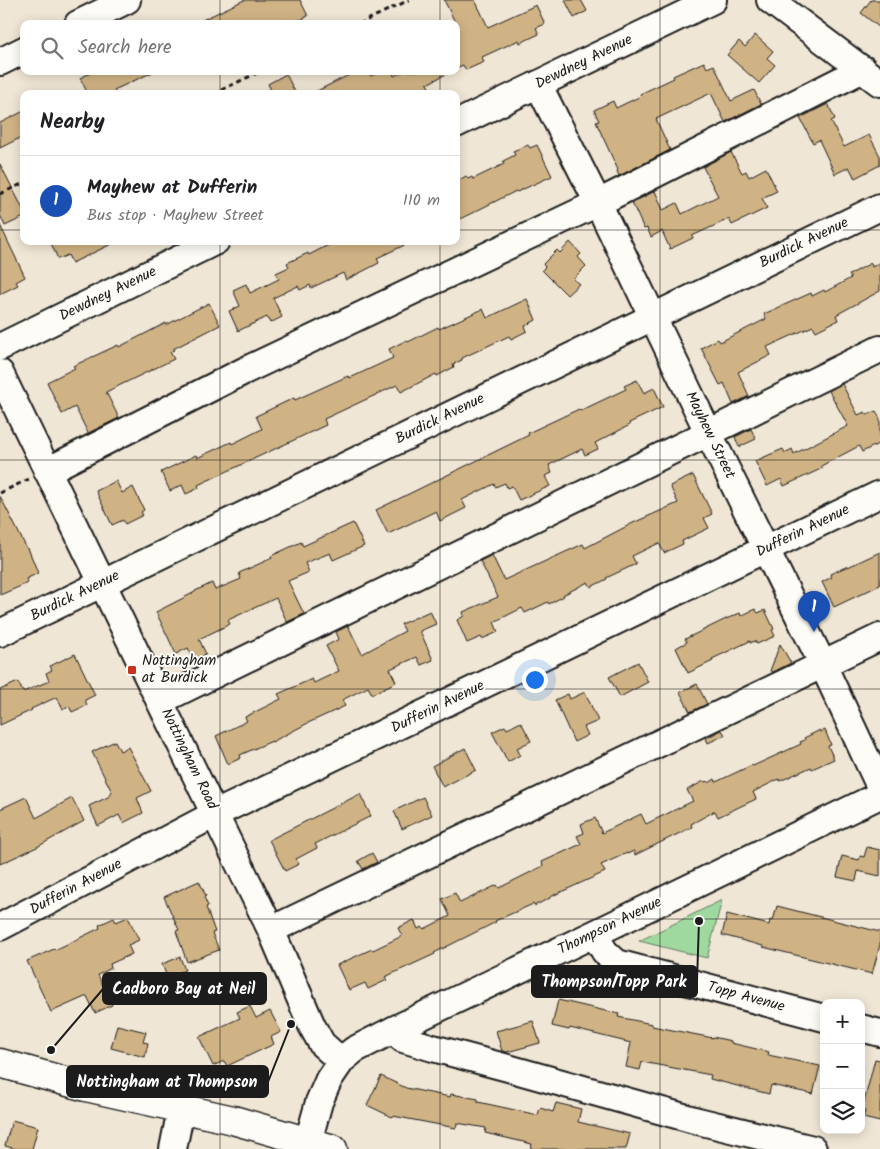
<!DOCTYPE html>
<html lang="en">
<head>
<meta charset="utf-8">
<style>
  :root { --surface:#fff; --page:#f6f6f6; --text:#202124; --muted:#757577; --line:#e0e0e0; --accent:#0f766e }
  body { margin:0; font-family:Kalam,sans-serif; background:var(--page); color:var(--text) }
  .controls { position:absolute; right:15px; bottom:15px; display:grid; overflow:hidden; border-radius:10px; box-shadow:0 2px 12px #0003 }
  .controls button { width:45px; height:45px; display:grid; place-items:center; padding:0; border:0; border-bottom:1px solid var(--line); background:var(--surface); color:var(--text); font:25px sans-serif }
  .you { position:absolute; left:534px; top:679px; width:18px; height:18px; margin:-12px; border:4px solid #fff; border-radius:50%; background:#1a73e8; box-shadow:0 0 0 8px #1a73e833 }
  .badge { display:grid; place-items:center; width:32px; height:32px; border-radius:50%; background:var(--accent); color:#fff; font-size:16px; font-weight:700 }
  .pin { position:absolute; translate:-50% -41px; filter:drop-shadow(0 1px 2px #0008) }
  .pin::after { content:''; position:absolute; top:26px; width:18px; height:15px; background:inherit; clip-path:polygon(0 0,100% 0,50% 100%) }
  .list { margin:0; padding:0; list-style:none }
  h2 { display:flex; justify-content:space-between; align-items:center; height:65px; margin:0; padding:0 20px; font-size:21px }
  h2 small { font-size:16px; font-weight:400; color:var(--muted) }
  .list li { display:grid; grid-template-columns:32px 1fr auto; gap:15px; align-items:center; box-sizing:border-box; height:90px; padding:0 20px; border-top:1px solid var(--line) }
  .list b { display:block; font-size:19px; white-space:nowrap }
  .list p { margin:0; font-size:16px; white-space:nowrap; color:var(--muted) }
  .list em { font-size:16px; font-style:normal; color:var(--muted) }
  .icon { flex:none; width:28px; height:28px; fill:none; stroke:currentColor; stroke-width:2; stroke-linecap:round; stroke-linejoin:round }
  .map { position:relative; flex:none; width:880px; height:1149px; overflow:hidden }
  .search { position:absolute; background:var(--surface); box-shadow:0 2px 12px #0003; left:20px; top:20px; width:440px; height:55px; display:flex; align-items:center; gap:12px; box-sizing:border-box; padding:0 18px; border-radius:10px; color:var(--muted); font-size:19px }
  .panel { position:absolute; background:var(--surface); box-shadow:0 2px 12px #0003; left:20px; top:90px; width:440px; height:155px; border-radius:10px }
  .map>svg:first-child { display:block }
  .green { fill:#a0d99f; stroke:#5e7a5e }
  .building { fill:#d0b385; stroke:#1c1c1c }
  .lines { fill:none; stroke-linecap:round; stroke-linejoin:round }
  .minor-casing { stroke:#1c1c1c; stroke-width:30 }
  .major-casing { stroke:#1c1c1c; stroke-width:31 }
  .path { stroke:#1c1c1c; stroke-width:3; stroke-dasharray:5 4; stroke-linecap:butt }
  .minor { stroke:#fdfcf7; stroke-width:26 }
  .major { stroke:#fdfcf7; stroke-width:28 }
  .grid { fill:none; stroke:#1c1c1c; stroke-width:1; stroke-opacity:0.55 }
  .poi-dot { fill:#c8321e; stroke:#fdfcf7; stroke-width:2 }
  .labels { text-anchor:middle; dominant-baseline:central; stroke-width:4; stroke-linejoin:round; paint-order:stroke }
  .street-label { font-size:15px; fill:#1c1c1c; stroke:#fdfcf7 }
  .poi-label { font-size:15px; fill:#1c1c1c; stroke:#fdfcf7; text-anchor:start }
  .leader { fill:none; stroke:#1c1c1c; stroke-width:2 }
  .callout-dot { fill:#1c1c1c; stroke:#fdfcf7; stroke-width:2 }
  .callout { fill:#1c1c1c; stroke:#1c1c1c; stroke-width:2 }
  .callout-label { font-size:16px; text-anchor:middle; font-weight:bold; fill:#fff }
</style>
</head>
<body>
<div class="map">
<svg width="880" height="1149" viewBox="0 0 880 1149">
  <rect width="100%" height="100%" fill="#f0e6d5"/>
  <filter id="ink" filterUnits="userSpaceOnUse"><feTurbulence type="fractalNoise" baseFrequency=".02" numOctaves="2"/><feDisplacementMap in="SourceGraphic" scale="10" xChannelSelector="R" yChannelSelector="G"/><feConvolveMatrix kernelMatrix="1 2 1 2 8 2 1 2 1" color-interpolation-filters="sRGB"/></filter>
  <g filter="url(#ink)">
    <path class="green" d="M722,900L707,958L639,941Z"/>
    <path class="building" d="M244,0H300L308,16L293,24H194Z
      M444,0H475L488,27L536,5L545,24L536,28L539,34L520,43L519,40L482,57L484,62L466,70L463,65L456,68V24Z
      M565,0H581L587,11L574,18Z
      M871,0H880V28L861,13Z
      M755,35L773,51L767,58L775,65L759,83L727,55L739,41L745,47Z
      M704,62L707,68L714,65L731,101L754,90L761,104L725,122L711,93L656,119L670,150L619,176L617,171L618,170L596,122L599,121L594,110L613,101L616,108L641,96L640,94L674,78L673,76Z
      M95,71H155L114,90L116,94H88L80,78Z
      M357,71H368L371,76L381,71H392L394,76L404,71H452L427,84L430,89L421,94H311Z
      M286,74L296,94H273L268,84Z
      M828,104L835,119L831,121L844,147L869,135L880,156V165L855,178L849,167L835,174L819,140L813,143L800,118Z
      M24,111V136L0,148V123Z
      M528,145L530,148L537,145L552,176L517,192L516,191L456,221V182L466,176L468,179L472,177L473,179L504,164L503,161L515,155L513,151Z
      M731,152L742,173L746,171L749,177L766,168L777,191L762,198L767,208L732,225L729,219L692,236L693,238L670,249L662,231L651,237L647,228L644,229L632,203L655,191L663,210L677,203L682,214L718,196L703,167Z
      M0,164L24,211V217L5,226L0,215Z
      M0,225L25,277L16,282L18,285L0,294Z
      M50,241H118L72,263L68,255L58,259Z
      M336,241H413L377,258L379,263L346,280L343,273L311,288L310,285L300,290L298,286L273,298L282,317L270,323L267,317L238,331L229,311L240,306L233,290L246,284L250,293L279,279L276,273L289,267L287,263L308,253L309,255Z
      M570,242L581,254L578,257L586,266L573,279L579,284L567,295L542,270L545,267L543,264L557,250L560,253Z
      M880,262V291L836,315L838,320L816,331L813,326L767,347L771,355L738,372L749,396L733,404L724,383L720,385L701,348L718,339L720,342L766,319L764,314L811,293L812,296L824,290L825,292L851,278L849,275L871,263L872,267Z
      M527,299L536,320L525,326L527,331L511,339L509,336L462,358V360L453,364L454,367L437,376L436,374L401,392L397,385L324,419L326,425L198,485L199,488L186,494L182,485L170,491L161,472L196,455L197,458L231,442L232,444L262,429L256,416L294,398L295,400L348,376L350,378L393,358L389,349L407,340L408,342L438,327L439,329L483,309L487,318Z
      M209,303L220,325L173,349L174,350L170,352L174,359L106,392L119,418L88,433L75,407L62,414L47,382L75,368L73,366L118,345L119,347L166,323V325Z
      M637,380L644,393L654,388L663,407L629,423L630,425L595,443L598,449L585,455L582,449L549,465L552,473L545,476L550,486L519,500L512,486L507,488L505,483L495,487L494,484L462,500L466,508L440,521L436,511L388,534L376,510L529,435L528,433L579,409L580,411L626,389L624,386Z
      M842,384L858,415L865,412L867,415L876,411L880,419V443L862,452L859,446L821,466L823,468L784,486L781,479L767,486L755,461L783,449L785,453L792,449L794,454L848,426L829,391Z
      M751,429L756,439L739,447L735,437Z
      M693,475L712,514L704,518L709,528L682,541L683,544L664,553L659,543L632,556L636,564L606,578L607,579L591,587L588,582L563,595L564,596L549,604L548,602L525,613L522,608L494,622L498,632L482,639L481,637L467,643L457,620L464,616L463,612L498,597L480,561L492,555L504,580L583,544L585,548L633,523L678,503L670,486Z
      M116,481L122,493L133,487L144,510L141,512L143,515L125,524L123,520L112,525L96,491Z
      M0,496L27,549L28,548L38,573L26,579L28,583L0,595Z
      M353,523L364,546L333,560L330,553L305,563L309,572L288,581L304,614L287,622L276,598L228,620L230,624L199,639L206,654L194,660L188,648L176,654L156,612L195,592V591L212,583L215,590L241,579L239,573L272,558L271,556L301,542L303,546Z
      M880,552V585L834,607L822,582L832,577L830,574L848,566V567Z
      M755,609L758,613L765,610L774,629L772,630L775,636L757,644L755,641L750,643V641L712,659L713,661L688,673L676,648L687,642L685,639L724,620L740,613L741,616Z
      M430,611L436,624L420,631L433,660L421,665L417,657L390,669L396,682L372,694L368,687L342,700L345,706L308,723L272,742V741L240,755L241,758L228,764L216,736L247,721L245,717L281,699L278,694L312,679L314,683L339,671L326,646L339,639L336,632L348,626L362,654L405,631L401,624Z
      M780,644L791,663L773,672L770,671Z
      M75,654L95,695L85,700L87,705L72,712L69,706L63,709L57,697L31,709L32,710L0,725V690L18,682L23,692L49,681L46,673L52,670L50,666Z
      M638,662L648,682L620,697L609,677Z
      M697,684L707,704L690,712L680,692Z
      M585,692L598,721L584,727L588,735L574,742L555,700L568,694L570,699Z
      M521,722L531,741L517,748L520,755L508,762L492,732L505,726L507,729Z
      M722,730L725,735L708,743L706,738Z
      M820,730V732L825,730L831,745L828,746L834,759L812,769L811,767L780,781L779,779L753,792L756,799L718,817L715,811L691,824L692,827L635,855L634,851L627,854V853L601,865L605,872L550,897V898L534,906L533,904L495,921L496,922L434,953L435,954L385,977L387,980L368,989L365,983L349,990L337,965L372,949L373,950L402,936L398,928L414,920L418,929L422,927L424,929L450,916L442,899L455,893L460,903L497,885L499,888L543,866L542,862L581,844L577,836L584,833L581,824L595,818L602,833L641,814L646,824L693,801L687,790L704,781L705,782L708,781L709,783L715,779L716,782L752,765L753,766L801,744L800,742L805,740L804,738Z
      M115,741L120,751L128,747L151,791L137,798L143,813L123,823L119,815L98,826L89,806L110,796L109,794L112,792L92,752Z
      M465,748L476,770L443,787L432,766Z
      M360,794L371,816L315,844L317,848L296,859L299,864L285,871L269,840Z
      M26,797L36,818L72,798L84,821L37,847L0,864V809Z
      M423,797L432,815L402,829L394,811Z
      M867,847L880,850V876L858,871L856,881L837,877L842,856L859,860L860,856L864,857Z
      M372,853L377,862L363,869L358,861Z
      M199,881L206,896L204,897L208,906L206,907L215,932L212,933L219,950L187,962L176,931L179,930L164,897Z
      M777,906L880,932V945L872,974L763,947V946L722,935L727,914L769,925L770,920L773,921Z
      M128,917L139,940L128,945L132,954L110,964L111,968L98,975L112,1005L95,1013L87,996L51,1012L27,961L54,949L55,950L100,928L99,925L114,918L116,922Z
      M180,957L185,970L167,977L162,964Z
      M558,1000L619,1014L618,1017L652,1024V1026L713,1038V1037L731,1041V1043L769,1052L768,1055L820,1066L813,1094L771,1085L769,1094L710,1079L711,1075L642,1062L640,1070L626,1067L631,1043L570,1028L569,1030L552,1026Z
      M250,1006L256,1018L270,1011L281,1032L271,1037L274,1044L227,1066L224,1061L213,1066L199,1037L240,1018L237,1012Z
      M533,1021L540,1043L507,1052L502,1051L496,1031Z
      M117,1025L146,1032L143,1042L148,1043L145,1057L111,1048Z
      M875,1059L880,1060V1122L863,1118L865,1111L862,1110Z
      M381,1076L406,1088L450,1097L451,1094L478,1099V1102L538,1115L540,1108L553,1112L556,1103L581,1109L578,1122L630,1134L626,1149H531L532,1144L485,1133L486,1128L457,1123L456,1128L393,1116L392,1117L367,1105Z
      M12,1120L38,1127L32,1149H16L5,1146Z"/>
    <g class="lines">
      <defs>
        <path id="minor" d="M770,0L880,83
          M78,24L127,0
          M0,62L24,50
          M538,84L598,203L709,434L823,665L880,787
          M456,124L713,0
          M0,347L216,241
          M0,373L271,930L312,1026L322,1044L332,1053L342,1060
          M47,471L246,370L598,203L863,69
          M0,633L880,207
          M160,701L880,349
          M0,927L215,814L880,494
          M271,930L880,637
          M594,934L605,952L617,963L824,1018
          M861,1028L880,1033
          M393,1030L403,1039L433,1048L508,1068L698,1121L813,1149
          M308,1142L319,1102L329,1079L342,1060L354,1050L393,1030L594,934L880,795
          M173,1149L181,1109"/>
        <path id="major" d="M0,1063L86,1087L233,1120L333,1149"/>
      </defs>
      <use href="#minor" class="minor-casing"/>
      <use href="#major" class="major-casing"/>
      <path class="path" d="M359,24L409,0
        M213,94L261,71
        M0,194L24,183
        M0,493L29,479"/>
      <use href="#minor" class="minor"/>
      <use href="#major" class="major"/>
    </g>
  </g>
  <path class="grid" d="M220,0V24M440,0V24M660,0V1149M220,71V94M440,71V94M0,230H24M456,230H880M220,241V1149M440,241V1149M0,460H880M0,689H880M0,919H880"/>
  <rect class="poi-dot" x="127" y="665" width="10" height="10" rx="2.5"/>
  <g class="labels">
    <g class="street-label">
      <text transform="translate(584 62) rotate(-26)">Dewdney Avenue</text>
      <text transform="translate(804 243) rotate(-26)">Burdick Avenue</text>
      <text transform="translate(108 294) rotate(-26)">Dewdney Avenue</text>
      <text transform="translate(440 419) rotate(-26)">Burdick Avenue</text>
      <text transform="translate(710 435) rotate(64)">Mayhew Street</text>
      <text transform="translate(803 531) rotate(-26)">Dufferin Avenue</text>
      <text transform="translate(75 596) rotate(-26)">Burdick Avenue</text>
      <text transform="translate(438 707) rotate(-26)">Dufferin Avenue</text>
      <text transform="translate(189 759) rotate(64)">Nottingham Road</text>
      <text transform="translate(76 887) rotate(-28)">Dufferin Avenue</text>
      <text transform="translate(610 926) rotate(-26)">Thompson Avenue</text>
      <text transform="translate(746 997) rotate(15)">Topp Avenue</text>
    </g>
    <g class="poi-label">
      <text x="142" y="661">Nottingham<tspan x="142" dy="17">at Burdick</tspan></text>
    </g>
  </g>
  <path class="leader" d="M699 921L697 981M51 1050L103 989M291 1024L268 1082"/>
  <g class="callout-dot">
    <circle cx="699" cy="921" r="5"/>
    <circle cx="51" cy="1050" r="5"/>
    <circle cx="291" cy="1024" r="5"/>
  </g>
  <g class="callout">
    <rect x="532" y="966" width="165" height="31" rx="5"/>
    <rect x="103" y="973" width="163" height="31" rx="5"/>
    <rect x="67" y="1066" width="201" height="31" rx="5"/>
  </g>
  <g class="callout-label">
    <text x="614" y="987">Thompson/Topp Park</text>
    <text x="184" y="994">Cadboro Bay at Neil</text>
    <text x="167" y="1087">Nottingham at Thompson</text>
  </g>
</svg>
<div class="controls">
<button>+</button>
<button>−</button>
<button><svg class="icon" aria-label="layers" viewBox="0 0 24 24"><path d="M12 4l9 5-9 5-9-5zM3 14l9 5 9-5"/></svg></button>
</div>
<div class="you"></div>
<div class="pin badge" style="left:814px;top:632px;background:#1a4fb4">1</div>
<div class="search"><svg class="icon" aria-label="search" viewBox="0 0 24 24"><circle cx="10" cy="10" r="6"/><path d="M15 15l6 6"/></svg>Search here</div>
<section class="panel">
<h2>Nearby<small></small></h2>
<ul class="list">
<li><span class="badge" style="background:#1a4fb4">1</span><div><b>Mayhew at Dufferin</b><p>Bus stop · Mayhew Street</p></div><em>110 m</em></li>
</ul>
</section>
</div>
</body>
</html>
